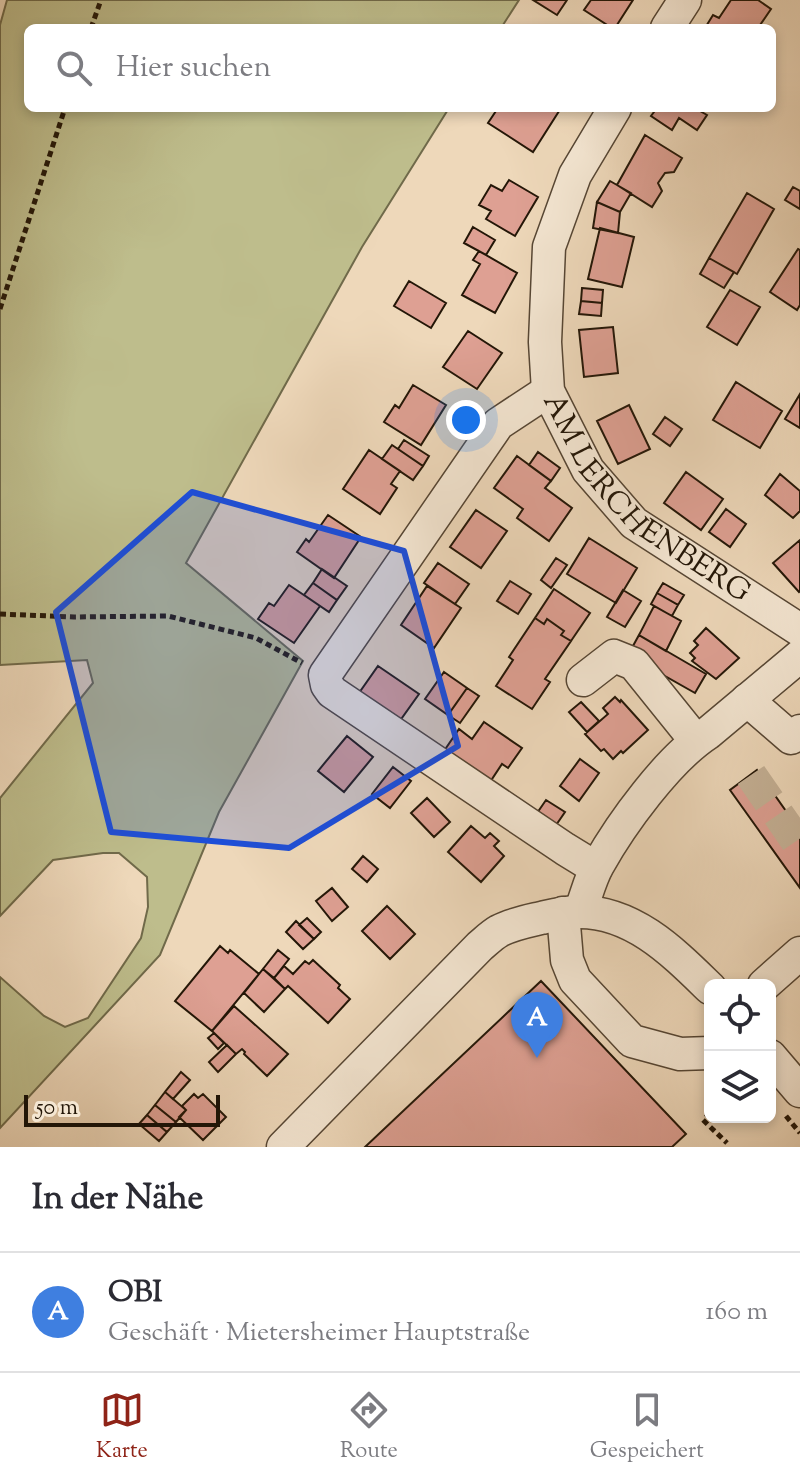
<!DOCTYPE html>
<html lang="de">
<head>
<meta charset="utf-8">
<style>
  :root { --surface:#fff; --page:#f2f2f3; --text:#2b2b33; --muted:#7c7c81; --line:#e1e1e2; --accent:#8f2418 }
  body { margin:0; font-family:"Sorts Mill Goudy",serif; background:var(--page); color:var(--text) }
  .controls { position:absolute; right:24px; bottom:24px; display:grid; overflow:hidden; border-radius:12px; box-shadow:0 4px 12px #0003 }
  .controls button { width:72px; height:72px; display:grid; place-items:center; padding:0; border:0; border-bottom:2px solid var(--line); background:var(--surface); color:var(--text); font:40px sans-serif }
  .scale { position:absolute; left:24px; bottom:20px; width:196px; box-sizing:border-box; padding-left:8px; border:4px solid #231607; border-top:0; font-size:22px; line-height:28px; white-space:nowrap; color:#231607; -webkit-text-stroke:6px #f4e6d2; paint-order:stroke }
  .you { position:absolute; left:466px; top:420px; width:28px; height:28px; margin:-20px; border:6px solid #fff; border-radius:50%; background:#1a73e8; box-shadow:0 0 0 12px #1a73e833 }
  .badge { display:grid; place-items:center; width:52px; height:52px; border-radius:50%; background:var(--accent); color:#fff; font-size:26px; font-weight:700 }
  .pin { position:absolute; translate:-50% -66px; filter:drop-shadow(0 2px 4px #0008) }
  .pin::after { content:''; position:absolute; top:42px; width:28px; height:24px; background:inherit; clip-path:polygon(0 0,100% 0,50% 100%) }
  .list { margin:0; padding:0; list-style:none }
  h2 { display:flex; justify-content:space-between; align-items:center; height:104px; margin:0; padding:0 32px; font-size:34px }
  h2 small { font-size:26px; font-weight:400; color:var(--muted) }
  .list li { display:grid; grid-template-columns:52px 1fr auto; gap:24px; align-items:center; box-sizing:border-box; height:120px; padding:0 32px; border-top:2px solid var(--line) }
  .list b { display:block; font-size:30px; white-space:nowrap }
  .list p { margin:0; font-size:26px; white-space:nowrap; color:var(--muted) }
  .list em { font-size:26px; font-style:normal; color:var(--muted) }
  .icon { flex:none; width:44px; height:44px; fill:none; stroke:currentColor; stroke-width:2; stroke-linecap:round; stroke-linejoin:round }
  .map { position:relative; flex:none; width:800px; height:1147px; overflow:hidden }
  .search { position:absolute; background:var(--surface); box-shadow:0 4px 12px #0003; left:24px; right:24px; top:24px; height:88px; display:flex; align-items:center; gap:20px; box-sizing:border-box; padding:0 28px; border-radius:12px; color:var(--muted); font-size:30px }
  .sheet { height:224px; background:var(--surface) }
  nav { display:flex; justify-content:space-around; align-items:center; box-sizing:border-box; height:112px; border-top:2px solid var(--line); background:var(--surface); font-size:22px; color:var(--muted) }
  nav a { display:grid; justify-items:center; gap:4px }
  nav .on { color:var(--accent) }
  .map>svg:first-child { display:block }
  .green { fill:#bebd8c; stroke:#706a4a; stroke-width:2 }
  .building { fill:#dea093; stroke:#231607; stroke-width:2 }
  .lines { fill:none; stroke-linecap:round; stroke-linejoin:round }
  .minor-tunnel { stroke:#c5b196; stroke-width:32; stroke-dasharray:32 16; stroke-linecap:butt }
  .minor-casing { stroke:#564634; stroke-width:35 }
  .path { stroke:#231607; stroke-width:5; stroke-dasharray:6 4; stroke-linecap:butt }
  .minor { stroke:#f4e6d2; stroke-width:32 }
  .marked { fill:#1d4ed8; fill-opacity:0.2; stroke:#1d4ed8; stroke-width:6; stroke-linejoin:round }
  .labels { text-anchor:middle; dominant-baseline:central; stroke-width:7; stroke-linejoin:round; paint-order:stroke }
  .street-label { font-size:30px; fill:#231607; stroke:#f4e6d2 }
</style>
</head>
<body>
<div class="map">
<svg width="800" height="1147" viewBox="0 0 800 1147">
  <rect width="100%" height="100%" fill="#eed8ba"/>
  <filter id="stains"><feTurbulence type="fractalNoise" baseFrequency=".0025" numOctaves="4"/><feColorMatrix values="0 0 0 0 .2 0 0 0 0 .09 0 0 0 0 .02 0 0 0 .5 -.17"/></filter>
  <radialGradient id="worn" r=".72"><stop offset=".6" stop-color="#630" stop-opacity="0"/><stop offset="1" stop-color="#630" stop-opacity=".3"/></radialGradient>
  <path class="green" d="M7,0H519L501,28H28V108H449L362,247L186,563L303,661L219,812L160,955L0,1128V977L44,1016L65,1027L88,1018L141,938L148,907L147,877L119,853H103L53,860L0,916V798L93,683L87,660L0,665V25Z"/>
  <path class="building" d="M533,0H567L557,15Z
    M591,0H633L615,28H612L584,10Z
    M731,0H758L771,9L758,28H705L713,15L719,18Z
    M498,108H561L533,152L488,123Z
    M657,108H702L700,111L707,115L697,130L679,118L672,130L651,116Z
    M645,135L682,158L674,172L665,173L658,183L662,191L652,207L617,185Z
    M509,180L538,197L515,236L486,219L491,211L479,205L491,185L502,191Z
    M610,181L631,193L620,212L597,202Z
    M793,187L800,191V209L785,200Z
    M747,193L774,209L737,274L709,258Z
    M597,202L620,212L618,233L593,228Z
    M473,227L495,240L486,255L464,243Z
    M600,228L634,237L622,287L588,279Z
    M798,249L800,250V305L797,310L770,292Z
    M479,251L517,273L495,313L462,295L480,264L473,260Z
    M709,258L734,272L724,288L700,274Z
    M409,281L446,303L431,328L394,306Z
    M582,288L603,290L602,303L581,301Z
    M730,290L760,307L737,345L707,327Z
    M581,301L602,303L601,316L579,314Z
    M613,327L618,373L584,377L579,330Z
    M468,331L502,353L477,389L443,367Z
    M736,382L782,411L760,448L713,420Z
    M413,385L446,405L421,445L384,422L395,405L399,408Z
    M800,394V428L785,419Z
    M629,405L650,449L618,464L597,421Z
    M665,417L682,429L670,446L653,434Z
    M404,440L429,456L423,466L398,449Z
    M392,445L423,466L413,480L382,459Z
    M369,450L400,471L391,484L397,488L380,514L343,489Z
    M538,452L560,468L551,481L529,465Z
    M517,456L551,481L545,488L572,508L549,541L517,518L523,509L494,488Z
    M686,472L723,499L701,530L664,503Z
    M780,474L800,491V511L793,518L765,495Z
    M726,509L746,524L730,547L709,532Z
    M476,510L507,531L481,568L450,547Z
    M328,515L361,537L334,578L297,552L306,539L309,542Z
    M589,538L637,568L616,603L567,574Z
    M800,540V591L799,592L773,563Z
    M556,558L567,565L551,588L541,580Z
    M438,563L469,584L455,604L424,583Z
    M322,569L347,586L337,600L313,583Z
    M510,581L531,594L518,614L497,601Z
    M313,583L337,600L329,612L304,595Z
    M663,583L684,595L678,605L657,593Z
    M289,585L320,606L294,643L258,619L269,603L274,606Z
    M427,586L461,608L434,648L401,625Z
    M554,589L590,613L571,641L561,635L564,631L547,619L544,624L535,618Z
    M623,590L641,601L625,627L607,617Z
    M657,593L678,605L672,616L651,604Z
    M654,606L681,621L666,651L639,635Z
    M535,618L544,624L547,619L564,631L561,635L571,641L545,679L550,682L532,709L496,686L513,660L509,657Z
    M706,628L739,658L716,679L692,661L695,658L690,653L698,645L694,641Z
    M639,635L706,674L695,693L628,655Z
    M378,666L419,694L399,722L359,693Z
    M444,672L467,688L448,715L425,699Z
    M467,688L479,696L460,723L448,715Z
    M615,697L620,702L621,700L648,730L623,753L621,751L613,759L604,749L601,751L585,734L608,714L603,708Z
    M581,702L599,721L587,732L569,712Z
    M484,722L522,748L508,768L502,764L490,782L444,751L459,729L472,739Z
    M347,736L373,757L344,792L318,771Z
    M580,759L599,773L579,801L560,786Z
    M393,767L411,781L390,808L372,794Z
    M757,770L800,831V888L730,790Z
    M427,798L450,822L434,837L411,813Z
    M546,800L565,812L552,831L533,819Z
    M471,826L485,838L490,833L499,841L494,846L504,856L481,882L448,852Z
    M363,856L378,869L367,882L352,869Z
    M332,888L348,907L332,921L316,901Z
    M387,906L415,934L390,959L362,931Z
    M307,918L321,932L314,939L299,925Z
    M296,921L314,939L303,949L286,932Z
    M220,946L228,953L230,950L259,974L212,1031L175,1001Z
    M278,950L289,959L274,978L263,969Z
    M313,960L340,985L338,988L350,999L328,1023L288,986L285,989L274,978L284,966L293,974L305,961L309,964Z
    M263,969L285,989L264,1012L244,993Z
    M541,981L686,1134L672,1147H365Z
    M234,1006L288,1054L267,1076L244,1054L245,1052L242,1049L236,1054L212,1031Z
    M214,1033L224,1043L218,1049L208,1038Z
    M227,1045L236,1054L218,1072L209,1062Z
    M181,1072L190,1080L173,1099L165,1092Z
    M165,1092L186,1110L176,1122L155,1105Z
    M194,1094L198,1098L203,1094L226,1117L203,1140L179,1117L186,1110L182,1106Z
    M155,1105L176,1122L167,1132L147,1115Z
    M147,1115L167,1132L159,1141L139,1124Z"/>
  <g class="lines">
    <path class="minor-tunnel" d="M751,775L800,846"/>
    <defs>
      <g id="minor">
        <path d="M667,28L685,0"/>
        <path id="s1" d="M615,108L575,175L549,247L545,342L548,391L588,470L634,523L800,630"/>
        <path d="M548,391L498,424L325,675L327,685L332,692L565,849L596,868"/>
        <path d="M583,680L614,656L634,664L696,741"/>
        <path d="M747,700L791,738L800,731"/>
        <path d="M580,912C586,897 590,879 598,865C621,824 668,759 708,733L800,656"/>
        <path d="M563,913L567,960L575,980L632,1041L680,1054L710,1053"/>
        <path d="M764,985L800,953"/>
        <path d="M770,1056L800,1091"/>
        <path d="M283,1147L480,946C486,941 492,935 499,931C512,924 528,921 541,918C554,915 566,912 578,912C633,911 674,953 710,988"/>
      </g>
    </defs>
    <use href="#minor" class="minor-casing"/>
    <path class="path" d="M91,28L101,0
      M0,309L65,108
      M0,614L74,617L168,616L256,638L302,663
      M710,1113L703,1120L727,1143
      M786,1116L800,1133"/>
    <use href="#minor" class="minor"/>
  </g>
  <path class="marked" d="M192,492L404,551L458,746L289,848L111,832L56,612Z"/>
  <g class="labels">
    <g class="street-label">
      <text stroke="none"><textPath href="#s1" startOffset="448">AM LERCHENBERG</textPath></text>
    </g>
  </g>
  <rect width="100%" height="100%" filter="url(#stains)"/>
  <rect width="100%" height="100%" fill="url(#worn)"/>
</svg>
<div class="controls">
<button><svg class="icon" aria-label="locate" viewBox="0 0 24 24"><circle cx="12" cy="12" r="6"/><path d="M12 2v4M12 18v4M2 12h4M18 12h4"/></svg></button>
<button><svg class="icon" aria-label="layers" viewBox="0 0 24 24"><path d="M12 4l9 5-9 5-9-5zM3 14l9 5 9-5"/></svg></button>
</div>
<div class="scale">50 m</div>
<div class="you"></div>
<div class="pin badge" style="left:537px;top:1058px;background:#3f7fe0">A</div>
<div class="search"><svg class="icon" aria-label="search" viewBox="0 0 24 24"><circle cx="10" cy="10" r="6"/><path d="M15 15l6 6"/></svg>Hier suchen</div>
</div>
<section class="sheet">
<h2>In der Nähe<small></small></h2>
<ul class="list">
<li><span class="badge" style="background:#3f7fe0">A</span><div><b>OBI</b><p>Geschäft · Mietersheimer Hauptstraße</p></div><em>160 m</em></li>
</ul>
</section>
<nav>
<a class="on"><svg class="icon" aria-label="map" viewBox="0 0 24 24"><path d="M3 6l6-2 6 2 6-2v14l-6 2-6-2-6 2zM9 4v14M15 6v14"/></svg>Karte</a>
<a><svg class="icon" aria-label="directions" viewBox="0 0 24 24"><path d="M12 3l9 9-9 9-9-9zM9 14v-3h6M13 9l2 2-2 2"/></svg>Route</a>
<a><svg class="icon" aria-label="saved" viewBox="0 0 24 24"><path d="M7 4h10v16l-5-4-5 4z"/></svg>Gespeichert</a>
</nav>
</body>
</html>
